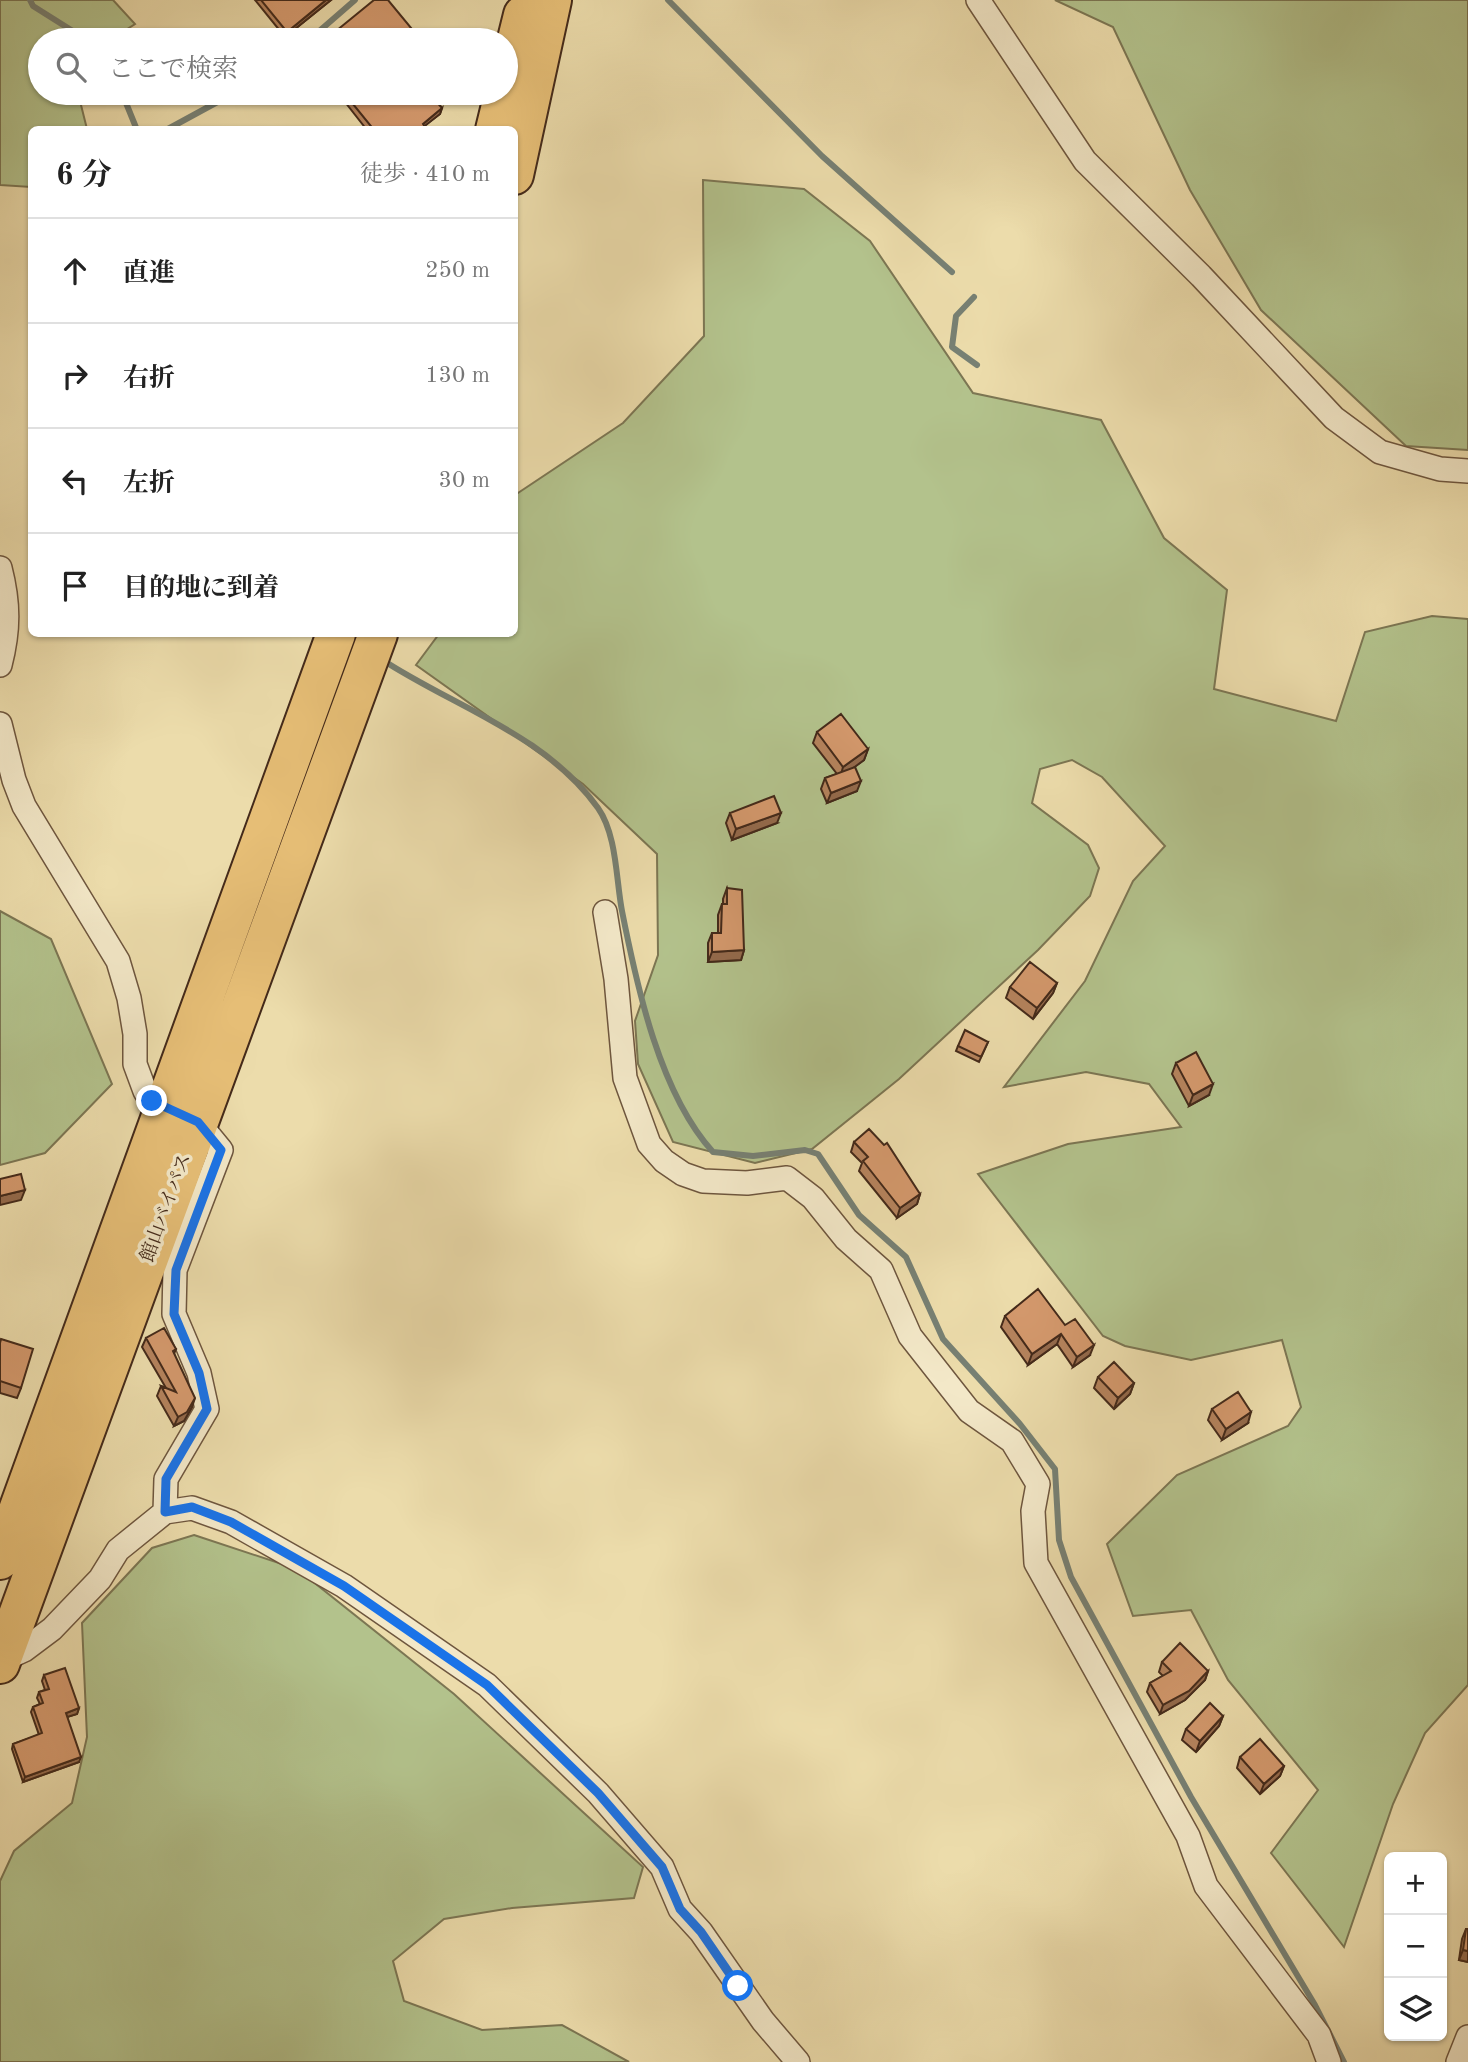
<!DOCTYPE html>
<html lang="ja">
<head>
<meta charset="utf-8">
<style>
  :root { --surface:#fff; --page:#f2f2f2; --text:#222; --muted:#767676; --line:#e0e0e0 }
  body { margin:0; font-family:"Old Standard TT","Noto Serif JP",serif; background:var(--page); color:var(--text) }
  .controls { position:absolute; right:21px; bottom:21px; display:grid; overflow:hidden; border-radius:10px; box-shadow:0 2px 5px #0004 }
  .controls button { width:63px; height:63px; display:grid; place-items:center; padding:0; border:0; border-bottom:2px solid var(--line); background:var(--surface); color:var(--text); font:35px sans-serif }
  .stop { position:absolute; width:21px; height:21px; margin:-16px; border:5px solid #1a73e8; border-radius:50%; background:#fff }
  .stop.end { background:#1a73e8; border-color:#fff; box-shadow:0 2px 7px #0008 }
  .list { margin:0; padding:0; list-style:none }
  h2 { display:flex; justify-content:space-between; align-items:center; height:91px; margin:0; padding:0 28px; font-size:30px }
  h2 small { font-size:23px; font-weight:400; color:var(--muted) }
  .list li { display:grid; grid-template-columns:46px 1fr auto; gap:21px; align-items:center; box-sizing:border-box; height:105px; padding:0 28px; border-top:2px solid var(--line) }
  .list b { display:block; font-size:26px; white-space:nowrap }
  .list em { font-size:23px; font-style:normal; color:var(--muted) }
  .icon { flex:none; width:38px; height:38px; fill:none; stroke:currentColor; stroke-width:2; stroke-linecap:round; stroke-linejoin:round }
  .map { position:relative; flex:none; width:1468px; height:2062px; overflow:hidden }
  .search { position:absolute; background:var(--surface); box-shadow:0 2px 5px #0004; left:28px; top:28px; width:490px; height:77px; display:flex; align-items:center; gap:18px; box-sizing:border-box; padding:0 24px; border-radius:38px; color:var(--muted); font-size:26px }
  .panel { position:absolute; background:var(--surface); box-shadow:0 2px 5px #0004; left:28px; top:126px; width:490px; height:511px; border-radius:10px }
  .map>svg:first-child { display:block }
  .green { fill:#b3c28c; stroke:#7c7653; stroke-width:2 }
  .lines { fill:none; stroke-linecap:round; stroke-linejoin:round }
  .stream { stroke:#778073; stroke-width:6 }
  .street-casing { stroke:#6e563e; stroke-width:26 }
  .highway-casing { stroke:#442a1a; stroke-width:42 }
  .street { stroke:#f3e8c8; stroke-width:23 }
  .highway { stroke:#e6be76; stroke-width:38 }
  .wall { fill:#b5835d; stroke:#442a1a; stroke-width:2 }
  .shaded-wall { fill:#946a4c; stroke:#442a1a; stroke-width:2 }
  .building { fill:#d3986c; stroke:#442a1a; stroke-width:2 }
  .route { stroke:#1a73e8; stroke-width:9 }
  .labels { text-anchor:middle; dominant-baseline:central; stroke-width:7; stroke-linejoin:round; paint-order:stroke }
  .street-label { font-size:19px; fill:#442a1a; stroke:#f3e8c8 }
</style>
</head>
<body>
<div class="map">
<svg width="1468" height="2062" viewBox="0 0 1468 2062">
  <rect width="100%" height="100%" fill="#ecdcab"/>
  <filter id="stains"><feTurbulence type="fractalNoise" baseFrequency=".00286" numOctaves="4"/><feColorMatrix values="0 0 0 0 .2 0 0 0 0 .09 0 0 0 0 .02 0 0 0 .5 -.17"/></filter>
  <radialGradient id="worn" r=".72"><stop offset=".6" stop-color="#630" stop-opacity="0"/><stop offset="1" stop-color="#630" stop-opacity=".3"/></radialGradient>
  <path class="green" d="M0,0H113L135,24L110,40H40V93H78L87,129L32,130L31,187L0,185Z
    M1055,0H1468V450L1406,446L1261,310L1190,190L1113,27Z
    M703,180L804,189L870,241L973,393L1101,420L1164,538L1227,590L1214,689L1336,721L1365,632L1432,616L1468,619V1685L1425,1733L1393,1804L1344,1947L1271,1853L1318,1790L1228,1680L1191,1610L1133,1616L1107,1544L1177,1475L1288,1426L1301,1407L1282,1340L1191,1360L1125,1346L1103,1336L978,1174L1068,1144L1181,1127L1149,1084L1086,1072L1004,1087L1085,981L1133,881L1165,846L1102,777L1072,760L1040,769L1032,803L1088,845L1099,868L1090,896L1038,950L899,1079L812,1149L755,1163L673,1142L638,1064L635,1021L658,955L657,854L583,784L416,665L439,634H514L515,495L623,423L704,336Z
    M0,911L51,939L112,1084L45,1153L0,1165Z
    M194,1535L297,1569L454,1694L643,1867L634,1898L512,1908L444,1919L393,1961L404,2001L482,2030L562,2025L629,2062H0V1881L14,1851L72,1803L87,1737L82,1623L152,1548Z"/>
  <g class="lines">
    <path class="stream" d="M30,0L33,6L87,40
      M668,0L822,156L952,272
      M309,40L355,0
      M122,93L137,130
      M166,130L234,93
      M974,297L956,316L952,347L977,365
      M381,659C454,707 545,734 598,808C617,835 616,880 622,911C637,987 660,1094 713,1152L753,1156L805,1150L818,1154L859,1215L906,1257L943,1339L1020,1424L1055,1469L1059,1540L1071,1577L1191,1797L1315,2005L1344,2062"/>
    <defs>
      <path id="street" d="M978,0L1085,161L1201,276L1334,418L1380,452L1440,469L1468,471
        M0,568C9,603 9,630 0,665
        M0,724L14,780L24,806L118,961L129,998L135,1034V1064L145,1091L152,1102L198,1122L221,1150L175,1270L174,1314L199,1373L207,1409L166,1479L165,1512
        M605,912L616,979L625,1078L649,1144L664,1161L683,1174L703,1181L747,1183L787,1178L813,1198L846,1239L881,1270L910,1336L969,1411L1012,1441L1038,1484L1033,1511L1036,1563L1188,1836L1206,1886L1319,2035L1329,2062
        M0,1661L24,1650L52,1629L100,1579L118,1550L165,1512L192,1508L231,1522L344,1586L487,1685L598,1793L662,1867L680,1909L701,1932L763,2021L798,2062
        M1458,2062L1468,2037"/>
      <path id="highway" d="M506,84L523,15
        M495,130L504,93
        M514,175L552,0
        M0,1560L336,634
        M0,1664L378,634"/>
    </defs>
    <use href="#street" class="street-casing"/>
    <use href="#highway" class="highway-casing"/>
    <use href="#street" class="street"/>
    <use href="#highway" class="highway"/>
  </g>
  <path class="wall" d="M255,0H331L285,37Z
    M338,93H432L430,94L442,108L440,114L424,126L427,130H367Z
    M817,732L868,749L864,760L854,767L857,791L827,803L821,789L825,778L837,774L813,743Z
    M730,813L777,823L732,840L726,823Z
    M727,888L744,950L741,960L708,962V943L712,933H718V915L722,904H723V899Z
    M1057,983L1053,993L1033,1019L1006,998L1010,987Z
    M988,1042L979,1062L956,1051L958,1046Z
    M1176,1063L1209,1095L1189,1106L1172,1074Z
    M854,1142L920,1194L917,1204L897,1218L859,1171L862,1163L851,1152Z
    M1005,1316L1065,1325L1090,1355L1073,1367L1057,1344L1028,1365L1001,1327Z
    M146,1338L176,1349L174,1354L192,1407L184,1421L174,1426L157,1396L161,1386L166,1388L142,1347Z
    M0,1342L21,1388L17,1398L0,1393Z
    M1098,1377L1134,1383L1130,1394L1114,1409L1094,1388Z
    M1212,1409L1248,1423L1222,1440L1208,1420Z
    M1162,1662L1208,1671L1205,1680L1185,1700L1160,1714L1147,1692L1150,1683L1163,1676L1159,1672Z
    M44,1675L79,1708L77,1714L67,1717L79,1762L23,1782L12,1749L13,1744L39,1735L31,1712L33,1707L40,1704L37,1698L39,1692L45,1690L42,1681Z
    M1223,1716L1219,1726L1196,1752L1182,1740L1186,1729Z
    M1240,1757L1284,1766L1280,1776L1260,1794L1237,1768Z
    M1466,1929H1468V1962L1459,1960L1462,1939Z"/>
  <path class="shaded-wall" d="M326,0H331L285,37L287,32Z
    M442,108L440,114L421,129L423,124Z
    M868,749L864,760L840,778L843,767Z
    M861,781L857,791L827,803L831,793Z
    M781,813L777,823L732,840L736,829Z
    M744,950L741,960L708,962L712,952Z
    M1057,983L1053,993L1033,1019L1037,1008Z
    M1213,1084L1209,1095L1189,1106L1193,1095Z
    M25,1190L21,1200L0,1205V1196Z
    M920,1194L917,1204L897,1218L900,1208Z
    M1061,1334L1057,1344L1028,1365L1032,1354Z
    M1094,1345L1090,1355L1073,1367L1077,1357Z
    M1134,1383L1130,1394L1114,1409L1118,1398Z
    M195,1398L192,1407L184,1421L174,1426L178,1417Z
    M1251,1412L1248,1423L1222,1440L1226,1429Z
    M1208,1671L1205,1680L1185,1700L1160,1714L1163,1705Z
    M79,1708L77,1714L64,1718L66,1713Z
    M1223,1716L1219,1726L1196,1752L1200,1741Z
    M81,1757L79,1762L23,1782L25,1777Z
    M1284,1766L1280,1776L1260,1794L1264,1784Z
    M1463,1950L1468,1951V1962L1459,1960Z"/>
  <path class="building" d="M261,0H326L287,32Z
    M374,0H388L421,40H325Z
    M344,93H429L442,108L423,124L427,130H374Z
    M841,714L868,749L843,767L817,732Z
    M855,767L861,781L831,793L825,778Z
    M774,796L781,813L736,829L730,813Z
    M727,888L742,890L744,950L712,952V933H721L722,904H727Z
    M1030,962L1057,983L1037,1008L1010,987Z
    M965,1030L988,1042L981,1057L958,1046Z
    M1196,1052L1213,1084L1193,1095L1176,1063Z
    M869,1129L884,1145L887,1143L920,1194L900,1208L863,1161L868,1157L854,1142Z
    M21,1174L25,1190L0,1196V1179Z
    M1038,1289L1065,1325L1075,1319L1094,1345L1077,1357L1061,1334L1032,1354L1005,1316Z
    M164,1328L176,1349L173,1351L195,1398L187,1412L178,1417L161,1386L176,1392L146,1338Z
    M1,1339L33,1349L21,1388L0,1381V1343Z
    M1114,1362L1134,1383L1118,1398L1098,1377Z
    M1238,1392L1251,1412L1226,1429L1212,1409Z
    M1180,1643L1208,1671L1189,1691L1163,1705L1150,1683L1171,1671L1162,1662Z
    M65,1668L79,1708L66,1713L81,1757L25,1777L13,1744L42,1733L33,1707L43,1703L39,1692L49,1689L44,1675Z
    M1210,1703L1223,1716L1200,1741L1186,1729Z
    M1260,1739L1284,1766L1264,1784L1240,1757Z
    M1466,1929H1468V1951L1463,1950Z"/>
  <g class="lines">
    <path class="route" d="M152,1101L198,1122L221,1150L176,1270L174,1314L199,1373L207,1409L166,1479L165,1512L192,1507L231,1522L344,1586L487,1685L598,1793L662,1867L680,1909L701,1932L738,1986"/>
  </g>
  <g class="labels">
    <g class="street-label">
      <text transform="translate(167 1208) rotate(-70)">館山バイパス</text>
    </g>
  </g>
  <rect width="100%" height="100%" filter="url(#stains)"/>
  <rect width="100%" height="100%" fill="url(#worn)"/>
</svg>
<div class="controls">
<button>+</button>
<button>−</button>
<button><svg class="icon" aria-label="layers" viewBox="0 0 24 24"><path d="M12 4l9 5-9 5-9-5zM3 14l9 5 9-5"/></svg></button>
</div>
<div class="stop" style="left:738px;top:1986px"></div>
<div class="stop end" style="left:152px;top:1101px"></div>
<div class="search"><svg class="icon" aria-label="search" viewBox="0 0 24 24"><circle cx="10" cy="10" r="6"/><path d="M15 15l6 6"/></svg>ここで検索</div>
<section class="panel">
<h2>6 分<small>徒歩 · 410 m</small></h2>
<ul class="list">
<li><svg class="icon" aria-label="ahead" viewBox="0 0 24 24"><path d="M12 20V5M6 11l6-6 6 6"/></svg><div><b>直進</b></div><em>250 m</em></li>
<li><svg class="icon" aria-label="right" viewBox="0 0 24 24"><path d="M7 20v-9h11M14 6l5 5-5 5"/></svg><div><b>右折</b></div><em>130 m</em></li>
<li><svg class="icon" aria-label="left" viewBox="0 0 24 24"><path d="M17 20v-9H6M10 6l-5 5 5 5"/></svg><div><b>左折</b></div><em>30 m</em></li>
<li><svg class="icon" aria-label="arrive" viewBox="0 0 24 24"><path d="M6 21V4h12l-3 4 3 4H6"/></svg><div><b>目的地に到着</b></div></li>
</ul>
</section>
</div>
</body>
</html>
